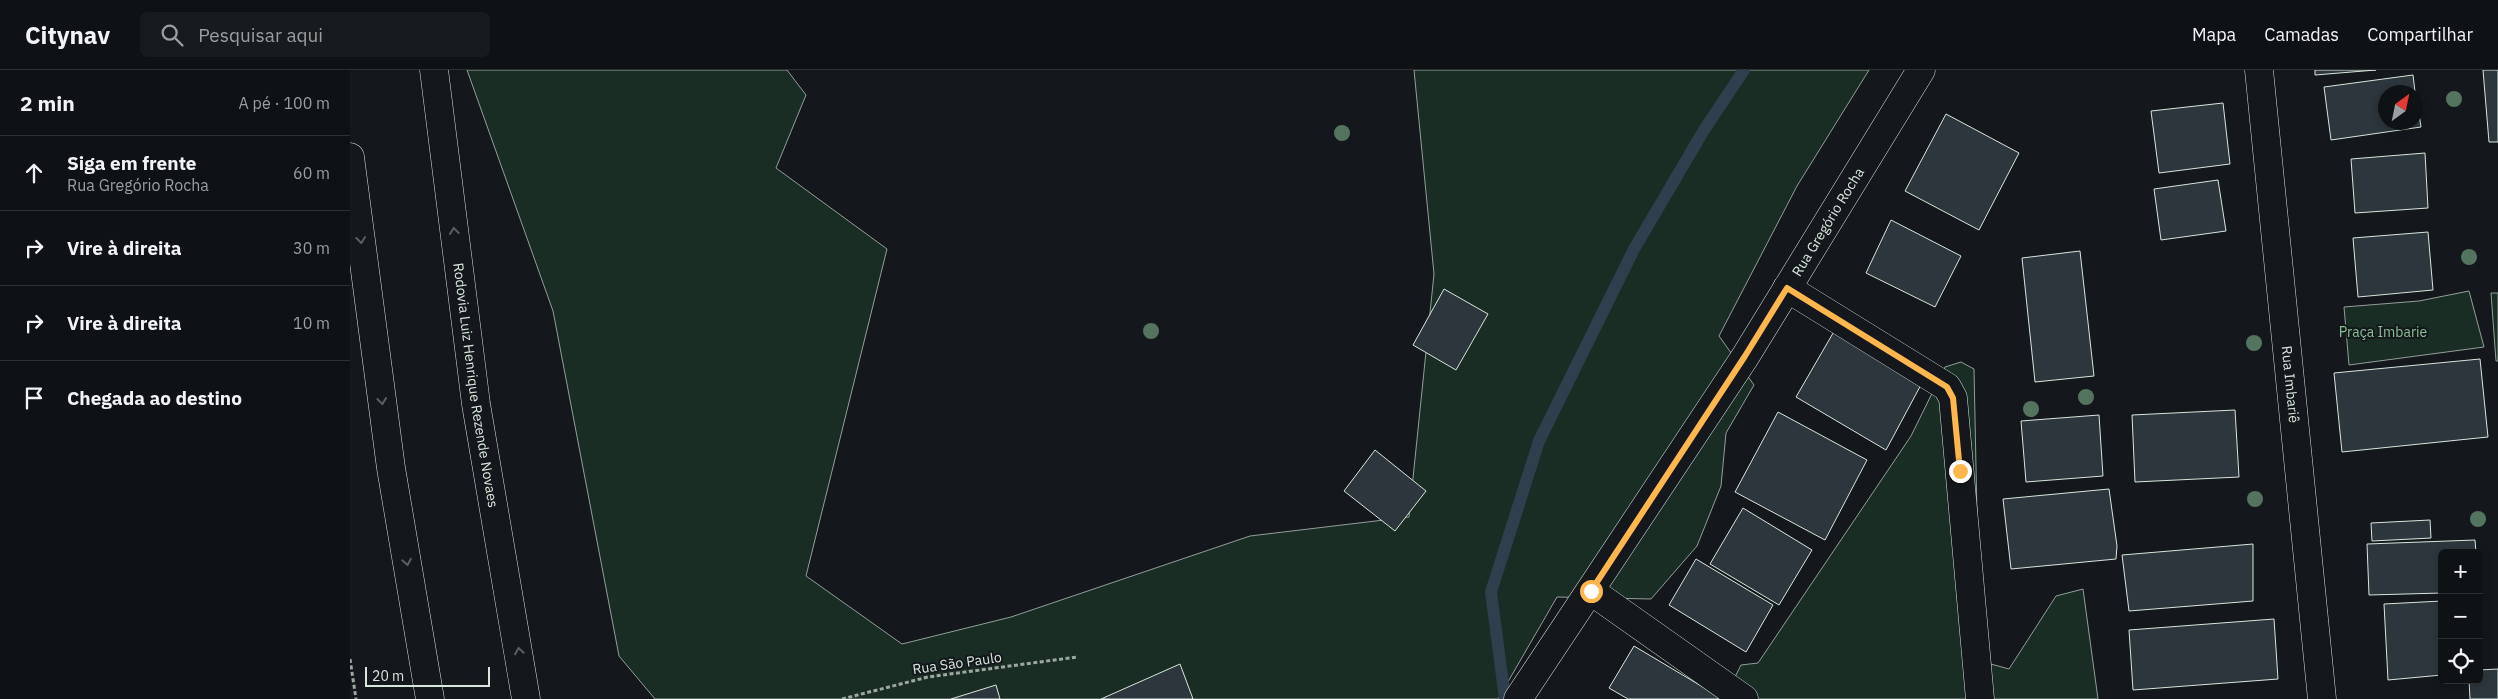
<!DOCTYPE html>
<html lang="pt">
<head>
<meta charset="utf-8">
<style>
  :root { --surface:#0f1215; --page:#181b1e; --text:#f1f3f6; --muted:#9b9ea0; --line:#2f3234 }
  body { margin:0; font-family:"IBM Plex Sans",sans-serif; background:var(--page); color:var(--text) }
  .controls { position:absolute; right:15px; bottom:15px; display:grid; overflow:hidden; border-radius:8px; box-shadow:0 2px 8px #0003 }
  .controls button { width:45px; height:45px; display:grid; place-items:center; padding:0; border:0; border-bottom:1px solid var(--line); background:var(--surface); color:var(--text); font:25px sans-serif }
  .compass { position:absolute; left:2028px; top:15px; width:45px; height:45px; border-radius:50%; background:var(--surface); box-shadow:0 2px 8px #0003; rotate:33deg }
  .scale { position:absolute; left:15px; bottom:12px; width:125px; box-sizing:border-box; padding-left:5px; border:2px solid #d8e6dc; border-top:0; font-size:14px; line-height:18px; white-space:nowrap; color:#d8e6dc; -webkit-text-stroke:4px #14181c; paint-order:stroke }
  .stop { position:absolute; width:15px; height:15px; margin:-11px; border:4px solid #ffb74d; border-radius:50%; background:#fff }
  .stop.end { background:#ffb74d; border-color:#fff; box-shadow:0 1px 5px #0008 }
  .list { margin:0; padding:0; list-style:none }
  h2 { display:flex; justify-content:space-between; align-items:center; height:65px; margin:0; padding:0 20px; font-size:21px }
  h2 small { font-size:16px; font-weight:400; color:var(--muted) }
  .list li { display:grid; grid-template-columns:32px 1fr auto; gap:15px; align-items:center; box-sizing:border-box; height:75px; padding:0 20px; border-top:1px solid var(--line) }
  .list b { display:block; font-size:19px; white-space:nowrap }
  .list p { margin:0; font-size:16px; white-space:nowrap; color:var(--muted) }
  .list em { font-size:16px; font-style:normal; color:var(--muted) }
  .icon { flex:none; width:28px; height:28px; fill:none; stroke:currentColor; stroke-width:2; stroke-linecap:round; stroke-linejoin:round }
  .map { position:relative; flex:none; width:2148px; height:629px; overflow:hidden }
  header { display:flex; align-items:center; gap:30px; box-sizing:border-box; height:70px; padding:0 25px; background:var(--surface); border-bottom:1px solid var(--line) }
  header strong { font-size:24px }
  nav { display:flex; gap:28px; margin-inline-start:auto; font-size:18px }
  .search { width:350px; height:45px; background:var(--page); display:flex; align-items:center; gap:12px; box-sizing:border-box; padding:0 18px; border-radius:8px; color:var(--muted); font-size:19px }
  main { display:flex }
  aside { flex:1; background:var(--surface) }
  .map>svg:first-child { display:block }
  .green { fill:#1a2d24; stroke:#939e99 }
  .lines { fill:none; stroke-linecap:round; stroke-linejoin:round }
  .stream { stroke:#2f3f4d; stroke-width:12 }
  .building { fill:#2c363c; stroke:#d8e6dc }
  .minor-casing { stroke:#d8e6dc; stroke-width:29 }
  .highway-casing { stroke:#d8e6dc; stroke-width:29 }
  .path { stroke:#9da8a2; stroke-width:3; stroke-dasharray:4 2.5; stroke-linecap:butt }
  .minor { stroke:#14181c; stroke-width:28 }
  .highway { stroke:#14181c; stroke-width:28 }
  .tree { fill:#55745f }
  .oneway { stroke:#59605f }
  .route { stroke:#ffb74d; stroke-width:6 }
  .labels { text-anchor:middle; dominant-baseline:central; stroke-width:4; stroke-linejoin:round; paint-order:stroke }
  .street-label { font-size:14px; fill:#d8e6dc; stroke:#14181c }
  .park-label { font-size:14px; fill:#8ac095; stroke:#14181c }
</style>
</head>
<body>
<header>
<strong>Citynav</strong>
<div class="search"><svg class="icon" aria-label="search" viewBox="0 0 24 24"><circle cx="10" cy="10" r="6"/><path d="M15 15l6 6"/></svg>Pesquisar aqui</div>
<nav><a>Mapa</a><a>Camadas</a><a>Compartilhar</a></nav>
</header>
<main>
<aside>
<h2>2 min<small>A pé · 100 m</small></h2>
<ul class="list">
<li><svg class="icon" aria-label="ahead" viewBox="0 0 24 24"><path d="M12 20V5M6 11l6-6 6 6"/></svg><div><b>Siga em frente</b><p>Rua Gregório Rocha</p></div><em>60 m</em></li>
<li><svg class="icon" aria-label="right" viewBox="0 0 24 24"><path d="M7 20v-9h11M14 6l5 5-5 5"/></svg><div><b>Vire à direita</b></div><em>30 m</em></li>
<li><svg class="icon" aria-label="right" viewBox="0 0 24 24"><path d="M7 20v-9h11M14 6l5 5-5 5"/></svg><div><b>Vire à direita</b></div><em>10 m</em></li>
<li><svg class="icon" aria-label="arrive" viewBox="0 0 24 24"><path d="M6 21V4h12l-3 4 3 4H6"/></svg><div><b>Chegada ao destino</b></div></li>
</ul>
</aside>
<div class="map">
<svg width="2148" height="629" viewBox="0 0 2148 629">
  <rect width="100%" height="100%" fill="#14181c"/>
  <path class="green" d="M117,0H437L456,25L426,98L537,179L456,506L552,574L661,547L900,466L1059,447L1084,204L1064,0H1519L1447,116L1369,266L1404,315L1376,363L1371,416L1347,476L1301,529L1207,527L1148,629H305L269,586L203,241Z
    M2119,221L2134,277L1999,295L1994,237L2069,231Z
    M2141,223H2148V291H2146Z
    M1611,292L1624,299L1630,591L1659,599L1706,526L1733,519L1748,629H1396L1385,607L1391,595L1408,593L1561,366L1595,297Z"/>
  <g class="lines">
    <path class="stream" d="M1155,629L1141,522L1189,371L1284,179L1354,60L1394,0"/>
  </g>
  <path class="building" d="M1965,0H2026L1965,5Z
    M2133,0H2148V72H2139Z
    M2063,5L2065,22H2036V52H2066V23L2071,57L1981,70L1974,17Z
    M1873,33L1880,94L1809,103L1801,41Z
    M1596,44L1669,83L1629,160L1555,121Z
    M2075,83L2078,138L2005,143L2001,89Z
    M1868,110L1876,161L1811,170L1804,119Z
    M1541,150L1611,186L1585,237L1516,203Z
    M2078,162L2083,220L2008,227L2003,168Z
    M1730,181L1744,306L1685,312L1672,188Z
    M1094,219L1138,244L1106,300L1063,275Z
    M1486,258L1573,311L1536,380L1446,327Z
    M2130,289L2138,367L1992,382L1984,303Z
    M1885,340L1889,407L1785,412L1782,345Z
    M1428,342L1517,390L1475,470L1385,422Z
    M1749,345L1753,406L1676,412L1671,351Z
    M1025,380L1076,421L1045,461L994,421Z
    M1759,419L1767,476L1766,489L1661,499L1653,429Z
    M1393,438L1462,480L1429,535L1360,494Z
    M2080,450L2081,468L2022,471L2021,453Z
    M2125,470L2126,483H2092V523L2019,525L2017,474Z
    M1903,474V531L1779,541L1772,485Z
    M1346,489L1423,535L1396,582L1319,535Z
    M2092,531V605L2038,610L2034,534Z
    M1924,549L1928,609L1783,620L1779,560Z
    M1284,576L1373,629H1278L1259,618Z
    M830,594L843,629H751Z
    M2148,599V629H2120L2119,610H2129V600Z
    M646,615L650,629H601Z"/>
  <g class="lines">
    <defs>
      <g id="minor">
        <path id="s1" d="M1909,0L1972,629"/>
        <path d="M1437,218L1597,317L1603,328L1630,629"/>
        <path d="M1241,521L1394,629"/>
        <path id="s2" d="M1168,629L1395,287L1571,0"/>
      </g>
      <g id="highway">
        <path id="s3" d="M84,0L126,334L176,629"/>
        <path d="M0,87L41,398L80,629"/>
      </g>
    </defs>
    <use href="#minor" class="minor-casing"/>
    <use href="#highway" class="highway-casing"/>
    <path class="path" d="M0,589L6,629
      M492,629L578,607L727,587"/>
    <use href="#minor" class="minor"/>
    <use href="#highway" class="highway"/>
  </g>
  <g class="tree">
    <circle cx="2104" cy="29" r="8"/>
    <circle cx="992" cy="63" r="8"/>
    <circle cx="2119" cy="187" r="8"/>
    <circle cx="801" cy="261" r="8"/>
    <circle cx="1904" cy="273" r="8"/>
    <circle cx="1736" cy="327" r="8"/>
    <circle cx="1681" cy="339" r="8"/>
    <circle cx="1905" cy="429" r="8"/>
    <circle cx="2128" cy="449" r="8"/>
  </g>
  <defs><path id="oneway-chevron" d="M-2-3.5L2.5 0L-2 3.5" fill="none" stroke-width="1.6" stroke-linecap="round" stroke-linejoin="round" transform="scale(1.25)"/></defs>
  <g class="oneway">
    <use href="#oneway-chevron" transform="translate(104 161) rotate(-97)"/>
    <use href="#oneway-chevron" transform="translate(11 170) rotate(83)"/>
    <use href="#oneway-chevron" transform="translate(32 331) rotate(83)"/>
    <use href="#oneway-chevron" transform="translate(57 492) rotate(80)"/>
    <use href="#oneway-chevron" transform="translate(169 581) rotate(-99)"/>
  </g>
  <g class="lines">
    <path class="route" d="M1241,521L1395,286L1437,218L1597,317L1603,328L1610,401"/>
  </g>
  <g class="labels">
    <g class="street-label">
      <text stroke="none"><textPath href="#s2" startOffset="569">Rua Gregório Rocha</textPath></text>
      <text stroke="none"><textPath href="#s1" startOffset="316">Rua Imbariê</textPath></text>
      <text stroke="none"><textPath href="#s3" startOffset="318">Rodovia Luiz Henrique Rezende Novaes</textPath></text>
      <text transform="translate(607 593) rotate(-8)">Rua São Paulo</text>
    </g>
    <g class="park-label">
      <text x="2033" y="262">Praça Imbarie</text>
    </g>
  </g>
</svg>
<div class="controls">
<button>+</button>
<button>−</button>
<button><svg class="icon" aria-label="locate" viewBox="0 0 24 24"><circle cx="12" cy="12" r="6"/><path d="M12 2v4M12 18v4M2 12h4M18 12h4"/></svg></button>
</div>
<svg class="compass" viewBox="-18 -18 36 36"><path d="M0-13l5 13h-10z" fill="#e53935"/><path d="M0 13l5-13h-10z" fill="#9b9ea0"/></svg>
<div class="scale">20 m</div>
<div class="stop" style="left:1241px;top:521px"></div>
<div class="stop end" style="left:1610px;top:401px"></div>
</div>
</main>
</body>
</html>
